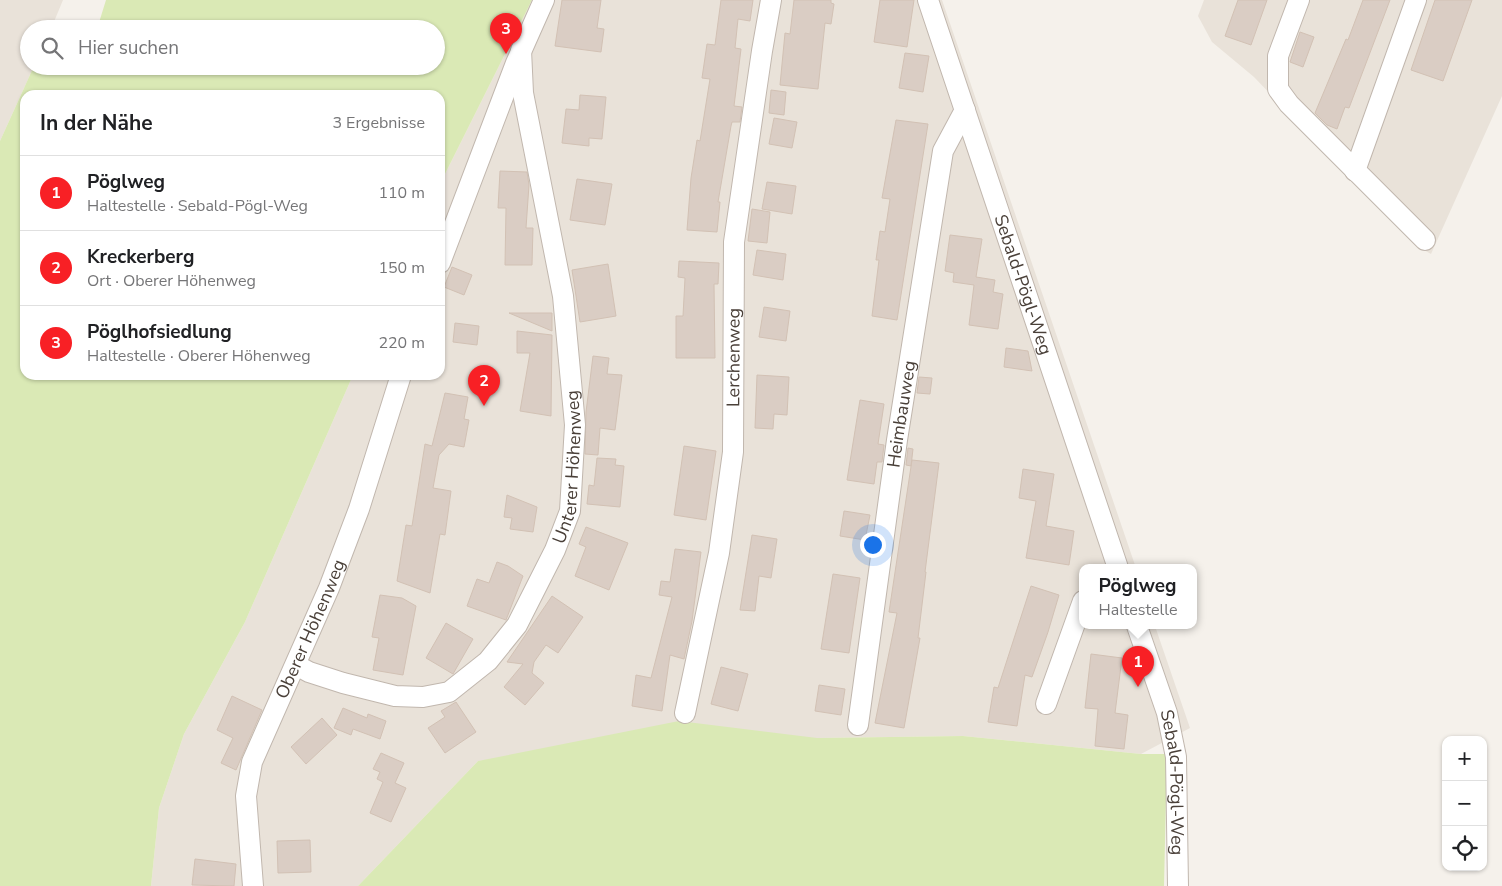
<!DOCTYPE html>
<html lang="de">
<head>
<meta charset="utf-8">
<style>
  :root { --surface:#fff; --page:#f2f2f2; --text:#202124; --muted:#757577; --line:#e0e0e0; --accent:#f82025 }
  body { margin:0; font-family:"Nunito Sans",sans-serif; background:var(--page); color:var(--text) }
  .controls { position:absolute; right:15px; bottom:15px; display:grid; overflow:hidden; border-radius:10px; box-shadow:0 1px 4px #0004 }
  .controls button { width:45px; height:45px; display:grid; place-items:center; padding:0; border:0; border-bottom:1px solid var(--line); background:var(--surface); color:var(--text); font:25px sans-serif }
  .you { position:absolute; left:872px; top:544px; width:18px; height:18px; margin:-12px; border:4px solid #fff; border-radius:50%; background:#1a73e8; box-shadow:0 0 0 8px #1a73e833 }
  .badge { display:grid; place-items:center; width:32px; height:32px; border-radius:50%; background:var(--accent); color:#fff; font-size:16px; font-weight:700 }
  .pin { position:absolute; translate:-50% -41px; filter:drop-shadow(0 1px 2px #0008) }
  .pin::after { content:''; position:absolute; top:26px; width:18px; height:15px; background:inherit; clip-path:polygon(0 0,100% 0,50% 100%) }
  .popup { position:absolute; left:1079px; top:564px; width:118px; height:65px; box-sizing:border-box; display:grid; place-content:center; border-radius:10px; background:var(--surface); filter:drop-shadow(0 1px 4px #0005); font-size:16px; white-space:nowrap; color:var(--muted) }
  .popup b { font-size:19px; color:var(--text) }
  .popup::after { content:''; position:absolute; left:50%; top:100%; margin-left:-10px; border:10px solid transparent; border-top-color:var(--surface) }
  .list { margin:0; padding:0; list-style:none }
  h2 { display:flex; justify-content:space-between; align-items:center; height:65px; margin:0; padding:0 20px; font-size:21px }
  h2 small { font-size:16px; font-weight:400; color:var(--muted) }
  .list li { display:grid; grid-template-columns:32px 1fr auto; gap:15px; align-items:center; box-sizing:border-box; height:75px; padding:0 20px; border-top:1px solid var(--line) }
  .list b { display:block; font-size:19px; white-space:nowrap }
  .list p { margin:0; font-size:16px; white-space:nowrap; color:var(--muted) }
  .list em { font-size:16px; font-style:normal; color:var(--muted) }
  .icon { flex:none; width:28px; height:28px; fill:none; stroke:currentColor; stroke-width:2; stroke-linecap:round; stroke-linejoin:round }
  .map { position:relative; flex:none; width:1502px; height:886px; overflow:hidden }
  .search { position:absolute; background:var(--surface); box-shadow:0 1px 4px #0004; left:20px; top:20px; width:425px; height:55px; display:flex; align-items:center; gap:12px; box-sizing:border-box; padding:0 18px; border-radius:28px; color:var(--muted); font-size:19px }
  .panel { position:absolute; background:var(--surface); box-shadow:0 1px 4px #0004; left:20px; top:90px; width:425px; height:290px; border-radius:15px }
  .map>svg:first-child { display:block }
  .residential { fill:#e9e2d9 }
  .green { fill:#dae9b5 }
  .building { fill:#dacdc4; stroke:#d2c1b4 }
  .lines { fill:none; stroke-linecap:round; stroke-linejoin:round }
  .street-casing { stroke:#c1b7ae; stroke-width:22 }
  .street { stroke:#fff; stroke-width:20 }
  .labels { text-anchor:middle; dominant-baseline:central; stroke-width:4; stroke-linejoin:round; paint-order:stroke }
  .street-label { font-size:18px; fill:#4a4039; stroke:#fff }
</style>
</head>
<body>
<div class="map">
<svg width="1502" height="886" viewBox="0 0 1502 886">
  <rect width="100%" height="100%" fill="#f5f1eb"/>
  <path class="residential" d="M0,0H63L51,29H29V66H34L0,141Z
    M532,0H942L1136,568H1083V626H1155L1190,728L1141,754L963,736L817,738L478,761L358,886H151L159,808L184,734L245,622L353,375H440V184Z
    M1204,0H1502V96L1431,254L1415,245L1254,77L1212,42L1198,16Z"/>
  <path class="green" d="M106,0H532L440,184V95H25V375H353L245,622L184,734L159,808L151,886H0V141L34,66H436V29H97Z
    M679,721L817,738L963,736L1141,754H1167L1164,886H358L478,761Z"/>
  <path class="building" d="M562,0H601L597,28L604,29L601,52L555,46Z
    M721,0H753L750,21L738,19L735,48L741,49L734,106L742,107L740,122H732L731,126L718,202H720L717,232L687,230L691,178L697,140L700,141L710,79L702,78L707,44L715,45Z
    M794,0H831V3L834,4L831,24L825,23L818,89L780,85L785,33L790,34Z
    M880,0H914L907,47L874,42Z
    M1238,0H1267L1251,45L1225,36Z
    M1363,0H1390L1349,108L1345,107L1337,129L1327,125L1315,113L1346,39L1348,40Z
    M1435,0H1472L1443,81L1411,70Z
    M1300,32L1314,37L1303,67L1290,62Z
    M905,53L929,56L923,92L899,88Z
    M771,90L786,92L784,115L769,113Z
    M580,95L606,97L602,139L589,138V146L562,143L566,109L579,110Z
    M774,118L797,122L792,148L769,144Z
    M896,120L928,124L897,320L872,316L879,260H876L880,231L885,232L890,199L882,198Z
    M500,171L527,172L529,185L526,228H533L532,265H505L506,208H498Z
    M577,179L612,184L605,225L570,220Z
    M767,182L796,186L792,214L762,209Z
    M752,209L770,212L767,243L748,241Z
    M950,235L982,239L976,277L995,280L993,292L1003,294L998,329L969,325L974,285L953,282L954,273L945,271Z
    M757,250L786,254L783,280L753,275Z
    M679,261L719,263L718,284H714L715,358H676V316H683L685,278L678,277Z
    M608,264L616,316L580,322L572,270Z
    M452,267L472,275L464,295L444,287Z
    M764,307L790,311L786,341L759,337Z
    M509,313H552V331Z
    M455,323L479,326L477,345L453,342Z
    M517,331L552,335L551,416L520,411L530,353H517Z
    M1006,348L1028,351L1032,371L1004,367Z
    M593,356L609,358L607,374L622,375L615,430L600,428L598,455L585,454L586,412Z
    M757,375L789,377L787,415L774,414L773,429L755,428Z
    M919,377L932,378L930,394L917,393Z
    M445,393L468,397L464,419L469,420L464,447L449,444L439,455L433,488L451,491L445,535L440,534L430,593L397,581L406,525L412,526L425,444L432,446Z
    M860,400L884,404L878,444L884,445L882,462H877L874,484L847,480Z
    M684,446L716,451L706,520L674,515Z
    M908,448L913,449L911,466L906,465Z
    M597,458L616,459L615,465L624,466L620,507L587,504L589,485L594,486Z
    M912,460L939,463L925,572H926L918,638H920L904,728L875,723L897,613L889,612Z
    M1023,469L1054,474L1046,526L1074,531L1069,565L1026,558L1036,501L1019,498Z
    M507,495L537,507L533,532L510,529L512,518L504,517Z
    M844,511L870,515L865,540L840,536Z
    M586,527L628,543L609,590L575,576L586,547L579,544Z
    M752,535L777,539L771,578L759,576L755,611L740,610Z
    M675,549L701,552L692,621L684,659L670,655L662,711L632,706L636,675L651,678L672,597L659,595L661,581L670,582Z
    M497,562L508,566L523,576L506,620L467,606L477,579L489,583Z
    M833,574L860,578L849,653L821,649Z
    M1031,586L1059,595L1048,632L1032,677L1025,675L1017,726L988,722L994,687L998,688Z
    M380,595L402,598L416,606L403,675L373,670L379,638L372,637Z
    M552,596L583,617L558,653L546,645L534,662L532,673L544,683L525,705L504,687L523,664L507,662Z
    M446,623L473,639L453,674L426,658Z
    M1091,654L1122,658L1115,713L1128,715L1124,749L1095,746L1098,709L1085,708Z
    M721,667L748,674L738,711L711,704Z
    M819,685L845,689L841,715L815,711Z
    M232,696L262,710L236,770L221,763L233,738L217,730Z
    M456,702L476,732L445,753L428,728L445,717L441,711Z
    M343,708L367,718L368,714L386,721L380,739L353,729L351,735L334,728Z
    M322,718L337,735L306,764L291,747Z
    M381,753L404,763L395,783L406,788L391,822L370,813L383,782L377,779L380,772L373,769Z
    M310,840L311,872L278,873L277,841Z
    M195,859L236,864L234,886L192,885Z"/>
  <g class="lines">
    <defs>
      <g id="street">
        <path id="s1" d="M928,0L1118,568"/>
        <path d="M1299,0L1278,56V89L1289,104L1425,240"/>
        <path d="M1355,171L1416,0"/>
        <path d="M440,263L516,63L544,0"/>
        <path id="s2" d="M1137,626L1167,713L1176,757L1178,886"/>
        <path id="s3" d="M296,665L309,672L343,683L395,696L423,697L449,692L488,661L517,625L555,550L570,511L575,425L563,296L523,93L521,50"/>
        <path d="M1046,704L1083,601"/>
        <path id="s4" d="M685,713L719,553L733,452L734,242L762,51L771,0"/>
        <path id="s5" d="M858,725L897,440L943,151L965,110"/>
        <path id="s6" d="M253,886L246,796L252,762L329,588L359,509L401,375"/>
      </g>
    </defs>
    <use href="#street" class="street-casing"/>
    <use href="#street" class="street"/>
  </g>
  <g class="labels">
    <g class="street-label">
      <text stroke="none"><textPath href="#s1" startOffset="300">Sebald-Pögl-Weg</textPath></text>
      <text stroke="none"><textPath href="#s4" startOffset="360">Lerchenweg</textPath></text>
      <text stroke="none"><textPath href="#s5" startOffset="314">Heimbauweg</textPath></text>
      <text stroke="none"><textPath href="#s3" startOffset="424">Unterer Höhenweg</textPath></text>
      <text stroke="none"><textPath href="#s6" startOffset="270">Oberer Höhenweg</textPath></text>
      <text stroke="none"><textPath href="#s2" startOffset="162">Sebald-Pögl-Weg</textPath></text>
    </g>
  </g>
</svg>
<div class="controls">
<button>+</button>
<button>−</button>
<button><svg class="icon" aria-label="locate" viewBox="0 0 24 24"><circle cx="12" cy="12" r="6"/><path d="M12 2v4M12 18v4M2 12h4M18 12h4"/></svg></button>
</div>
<div class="you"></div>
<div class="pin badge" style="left:1138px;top:687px">1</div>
<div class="popup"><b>Pöglweg</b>Haltestelle</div>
<div class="pin badge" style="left:484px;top:406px">2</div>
<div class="pin badge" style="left:506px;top:54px">3</div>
<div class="search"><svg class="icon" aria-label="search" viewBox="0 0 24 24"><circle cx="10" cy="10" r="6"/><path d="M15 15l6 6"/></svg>Hier suchen</div>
<section class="panel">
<h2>In der Nähe<small>3 Ergebnisse</small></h2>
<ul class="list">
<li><span class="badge">1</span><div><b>Pöglweg</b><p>Haltestelle · Sebald-Pögl-Weg</p></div><em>110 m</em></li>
<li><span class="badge">2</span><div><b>Kreckerberg</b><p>Ort · Oberer Höhenweg</p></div><em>150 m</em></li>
<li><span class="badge">3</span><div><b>Pöglhofsiedlung</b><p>Haltestelle · Oberer Höhenweg</p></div><em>220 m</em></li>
</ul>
</section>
</div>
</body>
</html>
